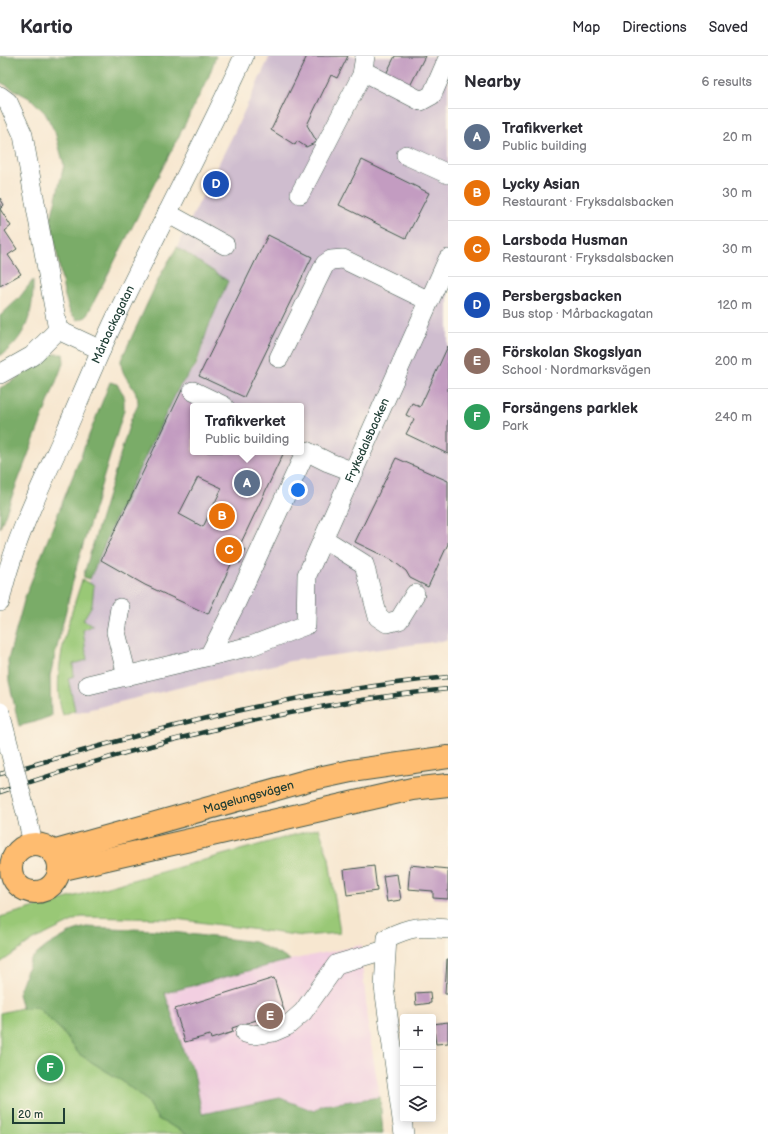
<!DOCTYPE html>
<html lang="en">
<head>
<meta charset="utf-8">
<style>
  :root { --surface:#fff; --page:#f2f2f3; --text:#2b2b33; --muted:#7c7c81; --line:#e1e1e2; --accent:#c8321e }
  body { margin:0; font-family:"Balsamiq Sans",sans-serif; background:var(--page); color:var(--text) }
  .controls { position:absolute; right:12px; bottom:12px; display:grid; overflow:hidden; border-radius:4px; box-shadow:0 2px 10px #0003 }
  .controls button { width:36px; height:36px; display:grid; place-items:center; padding:0; border:0; border-bottom:1px solid var(--line); background:var(--surface); color:var(--text); font:20px sans-serif }
  .scale { position:absolute; left:12px; bottom:10px; width:53px; box-sizing:border-box; padding-left:4px; border:2px solid #1f3d34; border-top:0; font-size:11px; line-height:14px; white-space:nowrap; color:#1f3d34; -webkit-text-stroke:3px #fcf5e5; paint-order:stroke }
  .you { position:absolute; left:298px; top:434px; width:14px; height:14px; margin:-10px; border:3px solid #fff; border-radius:50%; background:#1a73e8; box-shadow:0 0 0 6px #1a73e833 }
  .badge { display:grid; place-items:center; width:26px; height:26px; border-radius:50%; background:var(--accent); color:#fff; font-size:13px; font-weight:700 }
  .pin { position:absolute; translate:-50% -50%; border:2px solid #fff; box-shadow:0 1px 4px #0006 }
  .popup { position:absolute; left:190px; top:347px; width:114px; height:52px; box-sizing:border-box; display:grid; place-content:center; border-radius:4px; background:var(--surface); filter:drop-shadow(0 1px 3px #0005); font-size:13px; white-space:nowrap; color:var(--muted) }
  .popup b { font-size:15px; color:var(--text) }
  .popup::after { content:''; position:absolute; left:50%; top:100%; margin-left:-8px; border:8px solid transparent; border-top-color:var(--surface) }
  .list { margin:0; padding:0; list-style:none }
  h2 { display:flex; justify-content:space-between; align-items:center; height:52px; margin:0; padding:0 16px; font-size:17px }
  h2 small { font-size:13px; font-weight:400; color:var(--muted) }
  .list li { display:grid; grid-template-columns:26px 1fr auto; gap:12px; align-items:center; box-sizing:border-box; height:56px; padding:0 16px; border-top:1px solid var(--line) }
  .list b { display:block; font-size:15px; white-space:nowrap }
  .list p { margin:0; font-size:13px; white-space:nowrap; color:var(--muted) }
  .list em { font-size:13px; font-style:normal; color:var(--muted) }
  .icon { flex:none; width:22px; height:22px; fill:none; stroke:currentColor; stroke-width:2; stroke-linecap:round; stroke-linejoin:round }
  .map { position:relative; flex:none; width:448px; height:1078px; overflow:hidden }
  header { display:flex; align-items:center; gap:24px; box-sizing:border-box; height:56px; padding:0 20px; background:var(--surface); border-bottom:1px solid var(--line) }
  header strong { font-size:19px }
  nav { display:flex; gap:22px; margin-inline-start:auto; font-size:14px }
  main { display:flex }
  aside { flex:1; background:var(--surface) }
  .map>svg:first-child { display:block }
  .built { fill:#f2cfe1 }
  .industrial { fill:#cfbdcf; fill-rule:evenodd }
  .green { fill:#99c876; stroke:#5c8255 }
  .forest { fill:#7aac67; stroke:#4c744e }
  .building { fill:#c39cc1; fill-rule:evenodd }
  .lines { fill:none; stroke-linecap:round; stroke-linejoin:round }
  .minor-casing { stroke:#3f564b; stroke-width:20 }
  .major-casing { stroke:#3f564b; stroke-width:24 }
  .minor { stroke:#fff; stroke-width:19 }
  .major { stroke:#febc70; stroke-width:22 }
  .rail-casing { stroke:#1f3d34; stroke-width:4.5 }
  .rail { stroke:#fcf5e5; stroke-width:3; stroke-dasharray:9; stroke-linecap:butt }
  .minor-bridge-casing { stroke:#3f564b; stroke-width:20; stroke-linecap:butt }
  .minor-bridge { stroke:#fff; stroke-width:19 }
  .labels { text-anchor:middle; dominant-baseline:central; stroke-width:3; stroke-linejoin:round; paint-order:stroke }
  .street-label { font-size:12px; fill:#1f3d34; stroke:#fcf5e5 }
</style>
</head>
<body>
<header>
<strong>Kartio</strong>
<nav><a>Map</a><a>Directions</a><a>Saved</a></nav>
</header>
<main>
<div class="map">
<svg width="448" height="1078" viewBox="0 0 448 1078">
  <rect width="100%" height="100%" fill="#fcf5e5"/>
  <filter id="ink" filterUnits="userSpaceOnUse"><feTurbulence type="fractalNoise" baseFrequency=".025" numOctaves="2"/><feDisplacementMap in="SourceGraphic" scale="8" xChannelSelector="R" yChannelSelector="G"/><feConvolveMatrix kernelMatrix="1 2 1 2 8 2 1 2 1" color-interpolation-filters="sRGB"/></filter>
  <filter id="wash" filterUnits="userSpaceOnUse"><feTurbulence type="fractalNoise" baseFrequency=".012" numOctaves="4" result="noise"/><feDisplacementMap in="SourceGraphic" scale="16" xChannelSelector="R" yChannelSelector="G"/><feGaussianBlur stdDeviation="0.9" result="paint"/><feColorMatrix in="noise" values="0 0 0 0 0 0 0 0 0 0 0 0 0 0 0 0 0 1.4 0 .05"/><feComposite in="paint" operator="in"/></filter>
  <g filter="url(#wash)">
    <rect width="100%" height="100%" fill="#f7e7d0"/>
    <path class="built" d="M362,889L361,900L370,982L380,1041L322,1049L314,1055L280,1042L202,1058L193,1012L186,1003L165,937L271,908Z"/>
    <path class="industrial" d="M270,0H448V584L290,605L74,657L64,606L81,560L87,531L117,459L179,331L197,309L208,272L227,225L177,191L233,79ZM193,350H301V396H193Z"/>
    <path class="green" d="M82,524L94,529L92,549L83,564L93,569L83,574L87,604L73,608L74,620L68,622L75,654L63,659C49,622 70,561 82,524Z
      M319,772L329,803L340,877L303,880L176,863L81,861L34,884L0,907V861Z
      M37,951L62,975L79,998L122,1025L146,1044L158,1063L189,1078H0V957L22,952Z"/>
    <path class="forest" d="M0,0H216L209,20L184,70L86,261L77,264L70,256L64,237L51,163L64,109L55,76L45,57L31,43L0,26Z
      M177,191L228,225L208,272L196,309L179,331L117,459L90,523L83,521L131,363C133,358 137,353 138,348C139,331 120,323 121,304L161,218Z
      M33,224C34,255 27,282 0,300V260L19,242Z
      M50,298H63L64,305L0,472V332L18,322Z
      M110,326L117,328L124,339V354L77,509L50,620L51,660L35,666L19,670L9,625L8,604L25,541Z
      M86,871L156,874L255,886L290,904L165,937L186,1003L193,1012L202,1058L280,1042L314,1055L322,1049L380,1041L383,1078H188L158,1063L146,1044L122,1025L79,998L62,975L37,951L22,952L18,938L31,903L47,890L73,875Z"/>
    <g id="blocks">
      <path class="building" d="M307,0H348L337,22L331,19L307,69L317,86L306,91L297,85L295,89L271,74Z
        M395,0H425L409,32L385,20Z
        M362,104L429,137L406,182L339,149Z
        M0,142L4,149L0,153Z
        M0,153L11,170L5,175L17,193L8,199L21,218L0,230Z
        M268,179L312,201L244,341L199,320Z
        M448,290V398L406,378L414,363L406,359L412,347L420,351Z
        M182,334L218,350H193V396H284L239,491L246,494L240,507L233,504L208,558L145,529L101,504ZM198,421L222,432L203,471L179,458Z
        M396,402L448,425V488L428,531L410,522L406,515L392,504L355,486Z
        M410,809L448,813V843L433,842V835L408,833Z
        M374,810L377,835L347,839L344,814Z
        M397,818L401,844L387,846L383,820Z
        M447,903H448V938H445Z
        M274,922L284,955L232,972L233,976L211,983L210,979L185,986L175,953Z
        M430,936L431,947L416,949L415,937Z
        M448,966V987L436,988L433,968Z"/>
    </g>
  </g>
  <g filter="url(#ink)">
    <use href="#blocks" fill-opacity="0" stroke="#3f564b" stroke-width="1"/>
    <g class="lines">
      <defs>
        <g id="minor">
          <path d="M363,15L421,45L432,39L448,2"/>
          <path d="M0,40L8,46L23,79L58,274L101,294"/>
          <path d="M406,99L448,118"/>
          <path d="M300,138L362,19L365,0"/>
          <path d="M167,157L225,189"/>
          <path d="M279,302L325,208L331,204L343,203L429,245"/>
          <path d="M0,318L32,300L58,274"/>
          <path d="M193,335L224,350"/>
          <path d="M324,483L364,508L378,561L387,567L399,564L415,538"/>
          <path id="s1" d="M0,546C11,491 42,428 65,377C82,338 98,299 116,261C158,173 204,88 244,0"/>
          <path d="M120,552L116,576L127,620"/>
          <path d="M209,600L235,549L306,395L328,406L354,416"/>
          <path id="s2" d="M88,629L251,590L306,569L307,519L448,203"/>
          <path d="M27,761L33,788"/>
          <path d="M245,977L253,979L273,976L287,970L303,956L337,908L385,894"/>
          <path d="M404,1078L384,931L387,882C412,870 420,870 448,873"/>
        </g>
        <g id="major">
          <circle cx="35" cy="812" r="24"/>
          <path id="s3" d="M52,796L309,724L351,715L448,701"/>
          <path d="M59,814L412,733L448,729"/>
        </g>
      </defs>
      <use href="#minor" class="minor-casing"/>
      <use href="#major" class="major-casing"/>
      <use href="#minor" class="minor"/>
      <use href="#major" class="major"/>
      <defs>
        <path id="rail" d="M0,718C73,698 145,676 219,659C294,641 371,629 448,621
          M0,736C145,687 295,648 448,633"/>
      </defs>
      <use href="#rail" class="rail-casing"/>
      <use href="#rail" class="rail"/>
      <defs>
        <path id="minor-bridge" d="M0,656L27,761"/>
      </defs>
      <use href="#minor-bridge" class="minor-bridge-casing"/>
      <use href="#minor-bridge" class="minor-bridge"/>
    </g>
  </g>
  <g class="labels">
    <g class="street-label">
      <text stroke="none"><textPath href="#s1" startOffset="300">Mårbackagatan</textPath></text>
      <text stroke="none"><textPath href="#s2" startOffset="424">Fryksdalsbacken</textPath></text>
      <text stroke="none"><textPath href="#s3" startOffset="204">Magelungsvägen</textPath></text>
    </g>
  </g>
</svg>
<div class="controls">
<button>+</button>
<button>−</button>
<button><svg class="icon" aria-label="layers" viewBox="0 0 24 24"><path d="M12 4l9 5-9 5-9-5zM3 14l9 5 9-5"/></svg></button>
</div>
<div class="scale">20 m</div>
<div class="you"></div>
<div class="pin badge" style="left:247px;top:427px;background:#5c6f8a">A</div>
<div class="popup"><b>Trafikverket</b>Public building</div>
<div class="pin badge" style="left:222px;top:460px;background:#e8710a">B</div>
<div class="pin badge" style="left:229px;top:494px;background:#e8710a">C</div>
<div class="pin badge" style="left:216px;top:128px;background:#1a4fb4">D</div>
<div class="pin badge" style="left:270px;top:960px;background:#8d6e63">E</div>
<div class="pin badge" style="left:50px;top:1012px;background:#2e9e5b">F</div>
</div>
<aside>
<h2>Nearby<small>6 results</small></h2>
<ul class="list">
<li><span class="badge" style="background:#5c6f8a">A</span><div><b>Trafikverket</b><p>Public building</p></div><em>20 m</em></li>
<li><span class="badge" style="background:#e8710a">B</span><div><b>Lycky Asian</b><p>Restaurant · Fryksdalsbacken</p></div><em>30 m</em></li>
<li><span class="badge" style="background:#e8710a">C</span><div><b>Larsboda Husman</b><p>Restaurant · Fryksdalsbacken</p></div><em>30 m</em></li>
<li><span class="badge" style="background:#1a4fb4">D</span><div><b>Persbergsbacken</b><p>Bus stop · Mårbackagatan</p></div><em>120 m</em></li>
<li><span class="badge" style="background:#8d6e63">E</span><div><b>Förskolan Skogslyan</b><p>School · Nordmarksvägen</p></div><em>200 m</em></li>
<li><span class="badge" style="background:#2e9e5b">F</span><div><b>Forsängens parklek</b><p>Park</p></div><em>240 m</em></li>
</ul>
</aside>
</main>
</body>
</html>
